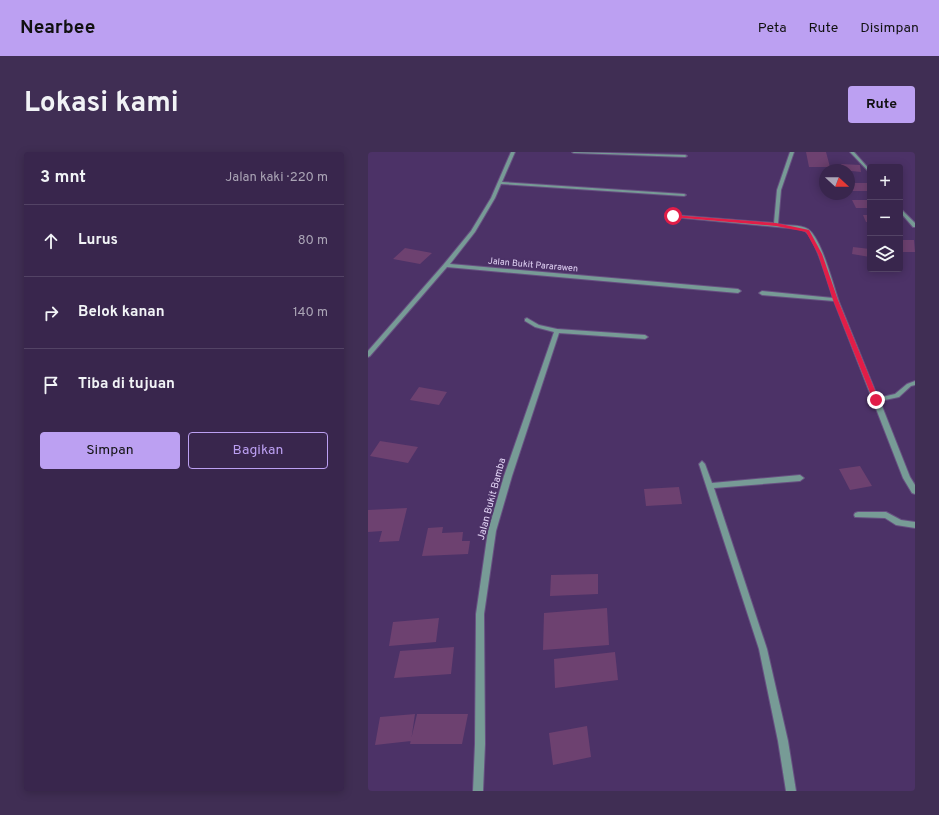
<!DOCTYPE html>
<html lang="id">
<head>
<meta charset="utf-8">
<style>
  :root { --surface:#39264d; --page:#402e54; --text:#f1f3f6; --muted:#aba5b6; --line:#534365; --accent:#bca0f2 }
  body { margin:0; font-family:Overpass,sans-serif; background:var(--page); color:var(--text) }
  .controls { position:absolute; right:12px; top:12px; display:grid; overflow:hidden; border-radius:4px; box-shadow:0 2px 10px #0003 }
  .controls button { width:36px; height:36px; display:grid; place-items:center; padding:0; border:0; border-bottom:1px solid var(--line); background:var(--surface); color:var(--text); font:20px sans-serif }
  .compass { position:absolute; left:451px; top:12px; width:36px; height:36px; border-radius:50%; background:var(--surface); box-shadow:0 2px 10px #0003; rotate:111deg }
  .stop { position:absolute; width:12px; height:12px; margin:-9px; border:3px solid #e11d48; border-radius:50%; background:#fff }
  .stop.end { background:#e11d48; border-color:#fff; box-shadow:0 1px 4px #0008 }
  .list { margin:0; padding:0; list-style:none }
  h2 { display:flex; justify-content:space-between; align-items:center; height:52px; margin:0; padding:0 16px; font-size:17px }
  h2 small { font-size:13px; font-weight:400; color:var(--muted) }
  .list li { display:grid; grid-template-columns:26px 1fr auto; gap:12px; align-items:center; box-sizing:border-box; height:72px; padding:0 16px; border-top:1px solid var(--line) }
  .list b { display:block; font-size:15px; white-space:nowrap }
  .list em { font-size:13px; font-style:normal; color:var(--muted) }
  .actions { display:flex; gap:8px; padding:12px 16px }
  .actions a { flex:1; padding:9px 0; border:1px solid var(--accent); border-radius:4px; text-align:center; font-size:14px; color:var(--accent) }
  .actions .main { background:var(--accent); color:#111 }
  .icon { flex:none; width:22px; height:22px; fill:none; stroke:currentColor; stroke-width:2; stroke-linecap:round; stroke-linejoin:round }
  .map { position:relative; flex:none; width:547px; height:639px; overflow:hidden; border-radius:4px }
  header { display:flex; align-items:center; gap:24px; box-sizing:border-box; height:56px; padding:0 20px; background:var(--accent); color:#111 }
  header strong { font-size:19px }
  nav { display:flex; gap:22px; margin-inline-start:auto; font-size:14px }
  .intro { display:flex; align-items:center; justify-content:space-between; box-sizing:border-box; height:96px; padding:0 24px }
  h1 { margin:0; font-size:28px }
  .button { padding:10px 18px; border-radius:4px; background:var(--accent); color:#111; font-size:14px; font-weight:700 }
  main { display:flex; gap:24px; padding:0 24px }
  aside { flex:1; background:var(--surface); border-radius:4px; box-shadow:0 2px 10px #0003 }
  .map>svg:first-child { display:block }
  .building { fill:#6d4170 }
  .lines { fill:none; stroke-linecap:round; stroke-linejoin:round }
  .minor-casing { stroke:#675081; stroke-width:2 }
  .minor { fill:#779b96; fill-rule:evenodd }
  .route { fill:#e11d48 }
  .labels { text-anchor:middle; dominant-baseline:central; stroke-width:4; stroke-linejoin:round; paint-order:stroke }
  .far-street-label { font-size:9px; fill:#e4d6f7; stroke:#4c3267 }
  .street-label { font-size:10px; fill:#e4d6f7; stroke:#4c3267 }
</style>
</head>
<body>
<header>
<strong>Nearbee</strong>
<nav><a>Peta</a><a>Rute</a><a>Disimpan</a></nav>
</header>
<div class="intro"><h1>Lokasi kami</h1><a class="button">Rute</a></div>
<main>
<aside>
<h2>3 mnt<small>Jalan kaki · 220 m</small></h2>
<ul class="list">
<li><svg class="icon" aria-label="ahead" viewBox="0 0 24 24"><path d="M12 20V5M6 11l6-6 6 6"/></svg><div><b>Lurus</b></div><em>80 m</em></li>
<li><svg class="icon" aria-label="right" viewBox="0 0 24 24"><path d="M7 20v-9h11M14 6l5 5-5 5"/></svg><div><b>Belok kanan</b></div><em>140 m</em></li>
<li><svg class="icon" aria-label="arrive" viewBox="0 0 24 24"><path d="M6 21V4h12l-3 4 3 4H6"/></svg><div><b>Tiba di tujuan</b></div></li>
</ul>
<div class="actions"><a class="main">Simpan</a><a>Bagikan</a></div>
</aside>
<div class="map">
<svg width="547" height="639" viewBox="0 0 547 639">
  <rect width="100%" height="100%" fill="#4c3267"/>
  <path class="building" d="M438,0H458L462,15H441Z
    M473,12L492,13L493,20L474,18Z
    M481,31H502V39H481Z
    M484,48H502V56H488Z
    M495,63H502V70H498Z
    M532,88H546L547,100H532Z
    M485,95L502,97V105L484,102Z
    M37,96L64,101L52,112L25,107Z
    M51,235L79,240L71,253L42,248Z
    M12,289L50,295L40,311L2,304Z
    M492,314L504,334L482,338L471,317Z
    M311,335L314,352L278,354L276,337Z
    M39,356L31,389L11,390L14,379L0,380V358Z
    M75,375L74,381L95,380L94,389H102L100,402L54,404L60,376Z
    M230,422V442L182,444L183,423Z
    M239,456L241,493L175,498L176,461Z
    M71,466L68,490L21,494L25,470Z
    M86,495L83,522L26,526L32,499Z
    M247,500L250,528L187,536L186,507Z
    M47,562L43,589L7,593L12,565Z
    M49,562H100L94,592H42Z
    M219,574L223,605L185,613L181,581Z"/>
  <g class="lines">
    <defs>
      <path id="minor" d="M143,0H147L134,30L316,42L318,43L316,44L133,32L127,46L107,80L82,112L370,137L373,139L370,141L79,115L2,204L0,205V199L76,112L103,79L123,46Z
        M204,0L317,3L319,4L317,5L206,1Z
        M422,0H426L413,38L410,72C419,74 432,72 440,77C454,87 465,133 471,150C484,182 497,214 510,246L527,242L539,232L547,229V233L543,234L531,245L512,249L542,325L547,333V342L544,341L535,326L466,149L394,143L391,141L394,139L465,146C460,132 448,87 437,79C435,78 433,78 431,77L305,65L303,64L305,63L406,71L409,38Z
        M482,0H486L502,18V21Z
        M532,56L547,71V75H545L532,60Z
        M159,166L171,173L189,177L277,183L280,185L277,187L191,181L144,324L128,379L116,462L117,592L115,639H105L107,592L108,462L120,379L136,324L186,180L167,175L157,169V167Z
        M334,309L337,312L344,331L432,323L436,326L432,329L346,336L399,497L420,589L428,639H418L410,589L391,497L331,312Z
        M490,360H518L533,368L547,370V376L528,373L517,366L487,365L486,363L487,361Z"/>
    </defs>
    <use href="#minor" class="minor-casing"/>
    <use href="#minor" class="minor"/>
  </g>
  <path class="route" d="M305,63L408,71L441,78L454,102L470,148L511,248L510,249L505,248L465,148L450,102L438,80L408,74L304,65Z"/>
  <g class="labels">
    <g class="far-street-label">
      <text transform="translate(165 113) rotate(5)">Jalan Bukit Pararawen</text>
    </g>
    <g class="street-label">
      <text transform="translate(124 347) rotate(-75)">Jalan Bukit Bamba</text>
    </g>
  </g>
</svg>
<div class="controls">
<button>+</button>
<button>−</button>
<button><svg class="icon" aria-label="layers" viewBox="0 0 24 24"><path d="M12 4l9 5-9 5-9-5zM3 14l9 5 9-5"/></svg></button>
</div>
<svg class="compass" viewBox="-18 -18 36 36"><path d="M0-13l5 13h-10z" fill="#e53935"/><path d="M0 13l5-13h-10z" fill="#aba5b6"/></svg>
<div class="stop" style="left:305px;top:64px"></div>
<div class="stop end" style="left:508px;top:248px"></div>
</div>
</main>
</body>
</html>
